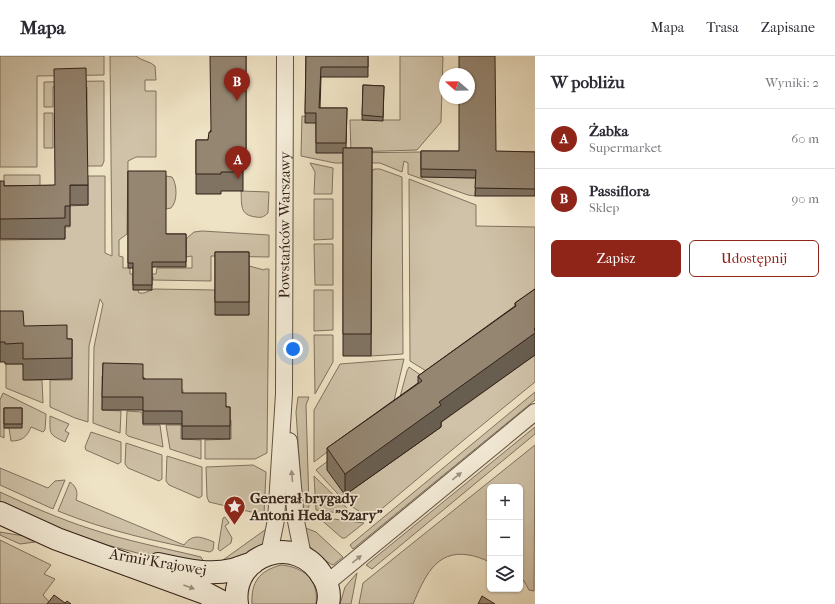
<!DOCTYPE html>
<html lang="pl">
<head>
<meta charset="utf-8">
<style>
  :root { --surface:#fff; --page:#f2f2f3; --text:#2b2b33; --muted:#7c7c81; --line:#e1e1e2; --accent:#8f2418 }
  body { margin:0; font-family:"IM FELL French Canon",serif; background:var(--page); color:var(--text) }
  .controls { position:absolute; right:12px; bottom:12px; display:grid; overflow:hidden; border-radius:6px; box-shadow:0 1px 3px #0004 }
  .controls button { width:36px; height:36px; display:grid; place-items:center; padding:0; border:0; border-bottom:1px solid var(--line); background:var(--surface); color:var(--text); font:20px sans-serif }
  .compass { position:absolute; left:439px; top:12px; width:36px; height:36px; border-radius:50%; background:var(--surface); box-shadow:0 1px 3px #0004; rotate:290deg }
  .you { position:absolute; left:293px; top:293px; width:14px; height:14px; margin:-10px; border:3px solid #fff; border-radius:50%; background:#1a73e8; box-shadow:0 0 0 6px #1a73e833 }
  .badge { display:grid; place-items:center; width:26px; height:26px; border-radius:50%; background:var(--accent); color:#fff; font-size:13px; font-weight:700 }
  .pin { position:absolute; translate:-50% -33px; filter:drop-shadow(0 1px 2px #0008) }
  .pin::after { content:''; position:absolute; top:21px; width:14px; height:12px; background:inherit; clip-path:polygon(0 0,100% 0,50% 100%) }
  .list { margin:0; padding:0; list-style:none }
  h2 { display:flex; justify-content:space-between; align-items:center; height:52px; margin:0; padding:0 16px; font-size:17px }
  h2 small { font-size:13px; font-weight:400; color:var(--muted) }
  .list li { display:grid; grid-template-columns:26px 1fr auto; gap:12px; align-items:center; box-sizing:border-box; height:60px; padding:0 16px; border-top:1px solid var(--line) }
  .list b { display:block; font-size:15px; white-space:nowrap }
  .list p { margin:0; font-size:13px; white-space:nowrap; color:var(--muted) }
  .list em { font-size:13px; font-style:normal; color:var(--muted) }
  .actions { display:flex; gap:8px; padding:12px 16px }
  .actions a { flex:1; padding:9px 0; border:1px solid var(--accent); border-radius:6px; text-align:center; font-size:14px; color:var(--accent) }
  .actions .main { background:var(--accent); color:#fff }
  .icon { flex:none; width:22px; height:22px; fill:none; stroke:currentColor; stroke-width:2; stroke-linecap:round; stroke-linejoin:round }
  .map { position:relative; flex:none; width:535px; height:548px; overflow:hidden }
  header { display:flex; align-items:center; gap:24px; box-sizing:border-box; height:56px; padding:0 20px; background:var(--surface); border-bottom:1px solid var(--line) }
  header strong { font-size:19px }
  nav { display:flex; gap:22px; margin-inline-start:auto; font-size:14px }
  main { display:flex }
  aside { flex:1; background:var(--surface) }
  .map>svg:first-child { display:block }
  .green { fill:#cfc2a8; stroke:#817260 }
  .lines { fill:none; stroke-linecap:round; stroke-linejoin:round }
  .street-casing { stroke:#625243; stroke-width:18 }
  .secondary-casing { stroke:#332118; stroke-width:24 }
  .street { stroke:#f5edd9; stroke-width:16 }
  .secondary { stroke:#f5edd9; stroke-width:22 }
  .wall { fill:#807362; stroke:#332118 }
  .shaded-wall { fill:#685e50; stroke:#332118 }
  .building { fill:#958672; stroke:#332118 }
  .oneway { fill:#9e9182 }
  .labels { text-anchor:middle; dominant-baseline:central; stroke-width:3.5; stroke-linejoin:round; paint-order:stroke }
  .street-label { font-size:15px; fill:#332118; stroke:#f5edd9 }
  .poi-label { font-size:15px; font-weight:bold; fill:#332118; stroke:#f5edd9; text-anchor:start }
</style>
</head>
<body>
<header>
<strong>Mapa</strong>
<nav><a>Mapa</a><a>Trasa</a><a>Zapisane</a></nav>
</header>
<main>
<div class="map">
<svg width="535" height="548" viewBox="0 0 535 548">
  <rect width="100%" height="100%" fill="#efe3c5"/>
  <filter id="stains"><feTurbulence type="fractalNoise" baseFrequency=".005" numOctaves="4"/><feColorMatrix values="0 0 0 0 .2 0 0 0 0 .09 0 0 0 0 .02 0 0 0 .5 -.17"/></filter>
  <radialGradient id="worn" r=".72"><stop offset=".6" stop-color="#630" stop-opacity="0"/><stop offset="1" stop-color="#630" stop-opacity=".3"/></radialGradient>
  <path class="green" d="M0,0H104V19L37,20V111H0Z
    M110,0H136C141,5 150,5 155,10L156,24H145V35H156V101H136L128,105L127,178L119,184V200L123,201V212H130V218H156L157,212H192V200L186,201V183L194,176L202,175L269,179V201L211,200V225L153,224V221H133L139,237H144L154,233L215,234L216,259H249V210L264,214L265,213H269L267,397L255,403H205V384L231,383V364H227V350L183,349V334H144V321L102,320V354L121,355L120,377L93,367L94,291L103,248L100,243L89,290L88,366L75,362L50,351V324H72V303H67L0,275V184L65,183V171H70V150L88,149V120H105V197L112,200Z
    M400,0H442L443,1L441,66L417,94L351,96L350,64H400Z
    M104,25V105L102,110H87V31H53V51H44V26Z
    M44,57H53V92H44Z
    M302,60L316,62L346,97L421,96V121L476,122L475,140L468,139L408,118V107L404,105L402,116L380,107H335L301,100Z
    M310,107L333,112L332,138H314L315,116Z
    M374,113H380L402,121L403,298L371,300L372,114H374Z
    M4,119H40V149H4Z
    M166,120L172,121C177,128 178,145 171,152L166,153Z
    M409,123L476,149V170L535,171V237L431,318L410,305Z
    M241,135L269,136L268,157C264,161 261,162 256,161C239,159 242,149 241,135Z
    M314,143H333V183L314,184Z
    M314,188H333V229H315Z
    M314,234H333V274L314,275Z
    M314,279H333V306L315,338Z
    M535,299V326L465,383L372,461C349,454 332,431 316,414L337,398L439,368Z
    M404,303L394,345L314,406V354L340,308Z
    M6,308H23L24,324H42L43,347L6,332Z
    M409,311L425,322L400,341L407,315Z
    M535,336V344L353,493L350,489Z
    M3,337L46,358L45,374L43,376L31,371C27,381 22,385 11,385L9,372H4V382L0,380V344Z
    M298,341H309L306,349L309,450L305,459L303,460L296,356Z
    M127,355L142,356L143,369H160L163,391L128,380L126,378Z
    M50,360L69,368L65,375L69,377L65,386C48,378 50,378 50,360Z
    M166,369H181V383L201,384V403L170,393Z
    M535,371V378L372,513L366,509Z
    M91,376L121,386V406L118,408L86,394L85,391Z
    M126,387L162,399V423L159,425L128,412L125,408Z
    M535,389L534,535L529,534L524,525L520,523V431H490V506C483,503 476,500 469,499C435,493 424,523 413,548H359L363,527Z
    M167,400L202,411V440L199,442L169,429L166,425Z
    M253,409L266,416L264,459L209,446L207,441L206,411Z
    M0,412L48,432L55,425L65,424L53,453L0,429Z
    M314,420L354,459L316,454Z
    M70,426C77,431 78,437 76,444L184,489C193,477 201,481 214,486L213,494L210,496C158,486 107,475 58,455Z
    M0,436C30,450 60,463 91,473C127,485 164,492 201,501L204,506H177L145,499L107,489L62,473L0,446Z
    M225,461L229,467L225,470L232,482L231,487L220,495L218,493L223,462Z
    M318,461L364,467L345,482H342Z
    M269,471C268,476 267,482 264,486C255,501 231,504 216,509Z
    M303,471L316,476L343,501L333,509C327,507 311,493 307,487C305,482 304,476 303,471Z
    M0,476L24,480L35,486L20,488L0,479Z
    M0,484L51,509L44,518L55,523L43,539L50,547L49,548H0Z
    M281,509C304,511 319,524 316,548H252C251,526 259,515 281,509Z
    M357,517L351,548H340L345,531Z"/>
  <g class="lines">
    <defs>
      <g id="street">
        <path d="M289,385L296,465L303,500"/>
        <path id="s1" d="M269,498L276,464L284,338L285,0"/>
        <path d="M327,527L535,356"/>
      </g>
      <path id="secondary" d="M0,457L57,483L205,537L226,548
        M158,508C182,513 208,520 232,514C239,512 246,509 253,507
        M237,548C230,498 297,475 323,521C328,529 330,539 328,548"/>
    </defs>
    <use href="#street" class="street-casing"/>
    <use href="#secondary" class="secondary-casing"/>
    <use href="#street" class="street"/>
    <use href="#secondary" class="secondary"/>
  </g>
  <path class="wall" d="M246,0V113H243V135H221V138H196V84H208L210,76Z
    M306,0H368V21H321L320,52H347L346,92H372L371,300H343V97H316V67H305Z
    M363,29L384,30L383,65L362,64Z
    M421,95L535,96V140H475L476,122L421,121Z
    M128,115L166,178H186V211H152V234H133V212H128Z
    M0,125L4,130L88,129V149H70V170H65V183H0Z
    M215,196H249V259H215Z
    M535,233L441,366V371L345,439L327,414V392L418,327V320L515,250V247Z
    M0,255L24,270L67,283H72V323L23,324V308H5V306H0Z
    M103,307L182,337L226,351H230V383H182V368H143V354H102Z
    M4,352H22V372H4Z"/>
  <path class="shaded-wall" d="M535,272V299L441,366V371L345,439V418Z"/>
  <path class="building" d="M210,0H246V93H243V116H221V118H196V84H208L209,76H211Z
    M306,0H368V11H321L319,52H347L346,87H316V57H305Z
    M459,0H495L496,95L535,96V133L475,132L476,114L421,113V95H459V42H469V18H459Z
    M86,12L88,129H70V150H65V162L0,163V125H4V130L55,129L54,13Z
    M363,29L384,30L383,61L362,59Z
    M343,92H372L371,278H343Z
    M128,115H166V178H186V206H152V229H133V207H128Z
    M215,196H249V246H215Z
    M535,233V272L534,273L535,275V277L439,346L441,349L345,418L327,392L422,325L418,320L516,250L515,247Z
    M0,255H23L24,270L67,269V283H72V302L23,303V287L5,288V286H0Z
    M103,307L143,308V323H182V337H226V351H230V370H182V355H143V341H102Z
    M4,352H22V368H4Z
    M54,539L65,547L67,545L71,548H47Z
    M482,540L495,548H478Z"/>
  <defs><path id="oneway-solid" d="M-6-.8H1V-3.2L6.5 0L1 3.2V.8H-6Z"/></defs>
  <g class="oneway">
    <use href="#oneway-solid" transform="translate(292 420) rotate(-95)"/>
    <use href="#oneway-solid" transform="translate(457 420) rotate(-39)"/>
    <use href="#oneway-solid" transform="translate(357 503) rotate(-39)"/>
    <use href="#oneway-solid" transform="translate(189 531) rotate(20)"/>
  </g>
  <defs>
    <symbol id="sight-pin" viewBox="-11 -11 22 30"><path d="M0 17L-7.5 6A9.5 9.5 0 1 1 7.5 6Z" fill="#8f2418" stroke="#f5edd9"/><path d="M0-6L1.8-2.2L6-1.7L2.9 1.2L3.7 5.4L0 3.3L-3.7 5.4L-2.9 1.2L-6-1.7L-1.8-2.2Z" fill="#fff"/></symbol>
  </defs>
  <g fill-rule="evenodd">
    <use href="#sight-pin" x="222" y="438" width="25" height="34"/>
  </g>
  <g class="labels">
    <g class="street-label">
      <text stroke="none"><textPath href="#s1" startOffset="330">Powstańców Warszawy</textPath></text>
      <text transform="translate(158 506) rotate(10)">Armii Krajowej</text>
    </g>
    <g class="poi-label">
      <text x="250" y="442">Generał brygady<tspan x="250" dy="17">Antoni Heda "Szary"</tspan></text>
    </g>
  </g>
  <rect width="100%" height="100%" filter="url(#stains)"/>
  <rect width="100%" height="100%" fill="url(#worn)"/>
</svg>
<div class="controls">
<button>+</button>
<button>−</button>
<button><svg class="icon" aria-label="layers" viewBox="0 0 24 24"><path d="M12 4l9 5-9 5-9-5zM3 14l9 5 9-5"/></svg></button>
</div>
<svg class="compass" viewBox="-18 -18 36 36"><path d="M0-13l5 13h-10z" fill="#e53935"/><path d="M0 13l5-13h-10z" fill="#7c7c81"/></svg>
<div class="you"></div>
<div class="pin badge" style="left:238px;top:123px">A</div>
<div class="pin badge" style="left:237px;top:45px">B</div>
</div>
<aside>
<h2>W pobliżu<small>Wyniki: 2</small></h2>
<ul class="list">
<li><span class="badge">A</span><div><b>Żabka</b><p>Supermarket</p></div><em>60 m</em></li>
<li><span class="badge">B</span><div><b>Passiflora</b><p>Sklep</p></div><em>90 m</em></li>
</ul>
<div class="actions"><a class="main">Zapisz</a><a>Udostępnij</a></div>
</aside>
</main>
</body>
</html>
